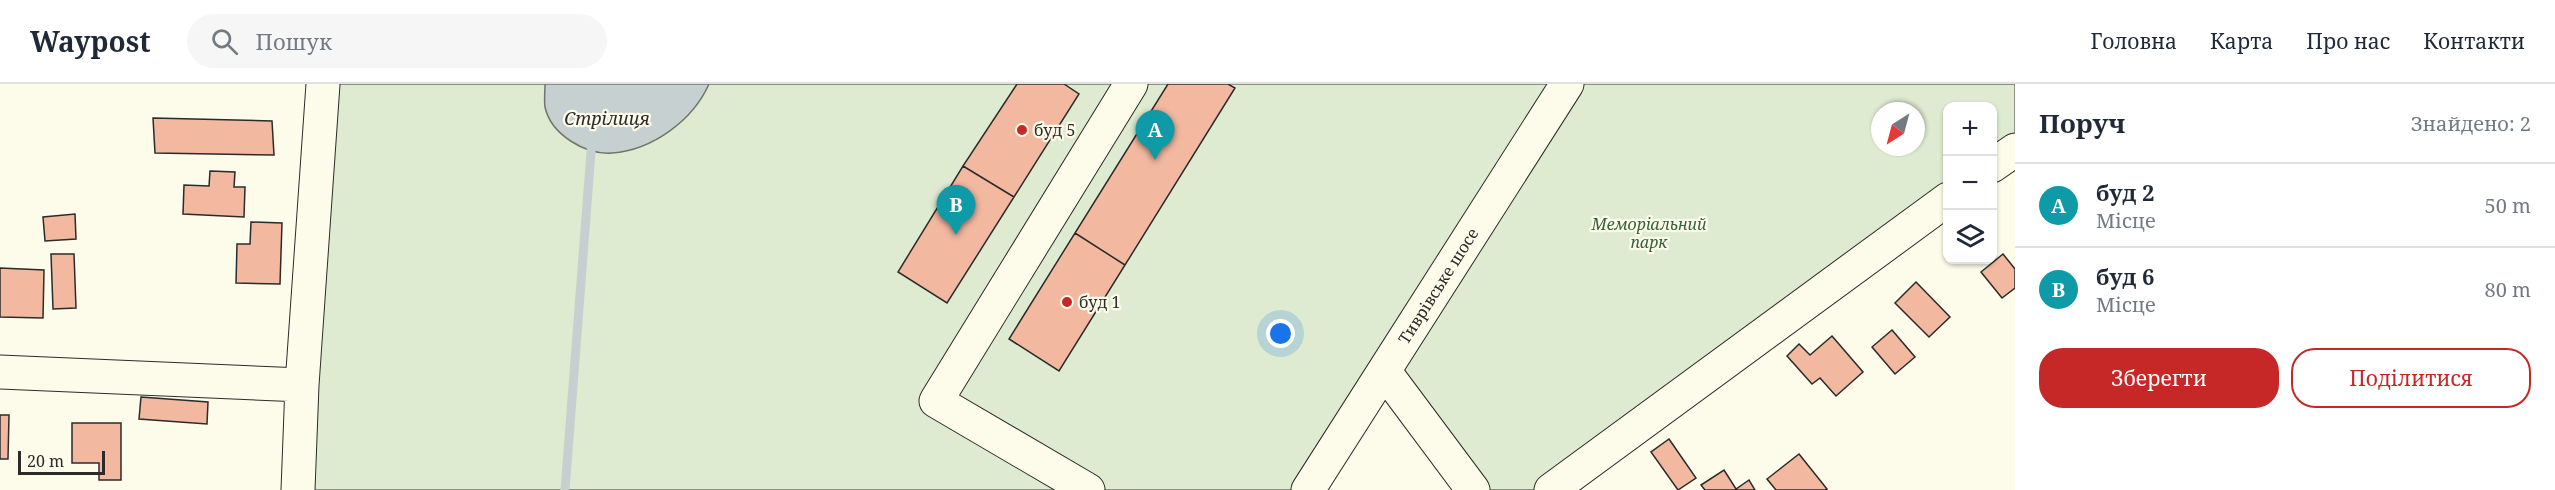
<!DOCTYPE html>
<html lang="uk">
<head>
<meta charset="utf-8">
<style>
  :root { --surface:#fff; --page:#f6f6f7; --text:#1f2937; --muted:#747a83; --line:#e0e1e3; --accent:#c62828 }
  body { margin:0; font-family:"Noto Serif",serif; background:var(--page); color:var(--text) }
  .controls { position:absolute; right:18px; top:18px; display:grid; overflow:hidden; border-radius:12px; box-shadow:0 2px 4px #0004 }
  .controls button { width:54px; height:54px; display:grid; place-items:center; padding:0; border:0; border-bottom:2px solid var(--line); background:var(--surface); color:var(--text); font:30px sans-serif }
  .compass { position:absolute; left:1871px; top:18px; width:54px; height:54px; border-radius:50%; background:var(--surface); box-shadow:0 2px 4px #0004; rotate:216deg }
  .scale { position:absolute; left:18px; bottom:15px; width:87px; box-sizing:border-box; padding-left:6px; border:3px solid #2b2b2b; border-top:0; font-size:16px; line-height:21px; white-space:nowrap; color:#2b2b2b; -webkit-text-stroke:4px #fdfbea; paint-order:stroke }
  .you { position:absolute; left:1281px; top:250px; width:21px; height:21px; margin:-15px; border:4px solid #fff; border-radius:50%; background:#1a73e8; box-shadow:0 0 0 9px #1a73e833 }
  .badge { display:grid; place-items:center; width:39px; height:39px; border-radius:50%; background:var(--accent); color:#fff; font-size:20px; font-weight:700 }
  .pin { position:absolute; translate:-50% -50px; filter:drop-shadow(0 2px 3px #0008) }
  .pin::after { content:''; position:absolute; top:32px; width:21px; height:18px; background:inherit; clip-path:polygon(0 0,100% 0,50% 100%) }
  .list { margin:0; padding:0; list-style:none }
  h2 { display:flex; justify-content:space-between; align-items:center; height:78px; margin:0; padding:0 24px; font-size:26px }
  h2 small { font-size:20px; font-weight:400; color:var(--muted) }
  .list li { display:grid; grid-template-columns:39px 1fr auto; gap:18px; align-items:center; box-sizing:border-box; height:84px; padding:0 24px; border-top:2px solid var(--line) }
  .list b { display:block; font-size:22px; white-space:nowrap }
  .list p { margin:0; font-size:20px; white-space:nowrap; color:var(--muted) }
  .list em { font-size:20px; font-style:normal; color:var(--muted) }
  .actions { display:flex; gap:12px; padding:18px 24px }
  .actions a { flex:1; padding:14px 0; border:2px solid var(--accent); border-radius:24px; text-align:center; font-size:21px; color:var(--accent) }
  .actions .main { background:var(--accent); color:#fff }
  .icon { flex:none; width:33px; height:33px; fill:none; stroke:currentColor; stroke-width:2; stroke-linecap:round; stroke-linejoin:round }
  .map { position:relative; flex:none; width:2015px; height:406px; overflow:hidden }
  header { display:flex; align-items:center; gap:36px; box-sizing:border-box; height:84px; padding:0 30px; background:var(--surface); border-bottom:2px solid var(--line) }
  header strong { font-size:28px }
  nav { display:flex; gap:33px; margin-inline-start:auto; font-size:21px }
  .search { width:420px; height:54px; background:var(--page); display:flex; align-items:center; gap:15px; box-sizing:border-box; padding:0 21px; border-radius:33px; color:var(--muted); font-size:22px }
  main { display:flex }
  aside { flex:1; background:var(--surface) }
  .map>svg:first-child { display:block }
  .green { fill:#deebd1; stroke:#74746e; stroke-width:1.5; fill-rule:evenodd }
  .water { fill:#c7d0d0; stroke:#74746e; stroke-width:1.5 }
  .lines { fill:none; stroke-linecap:round; stroke-linejoin:round }
  .stream { stroke:#c7d0d0; stroke-width:9 }
  .building { fill:#f2b8a0; stroke:#2b2b2b; stroke-width:1.5 }
  .minor-casing { stroke:#2b2b2b; stroke-width:35 }
  .major-casing { stroke:#2b2b2b; stroke-width:35 }
  .minor { stroke:#fdfbea; stroke-width:33 }
  .major { stroke:#fdfbea; stroke-width:33 }
  .poi-dot { fill:#c62828; stroke:#fdfbea; stroke-width:2 }
  .labels { text-anchor:middle; dominant-baseline:central; stroke-width:4.5; stroke-linejoin:round; paint-order:stroke }
  .poi-label { font-size:16px; fill:#2b2b2b; stroke:#fdfbea; text-anchor:start }
  .park-label { font-size:16px; font-style:italic; fill:#34623c; stroke:#fdfbea }
  .street-label { font-size:16px; fill:#2b2b2b; stroke:#fdfbea }
  .water-label { font-size:18px; font-style:italic; fill:#2b2b2b; stroke:#fdfbea }
</style>
</head>
<body>
<header>
<strong>Waypost</strong>
<div class="search"><svg class="icon" aria-label="search" viewBox="0 0 24 24"><circle cx="10" cy="10" r="6"/><path d="M15 15l6 6"/></svg>Пошук</div>
<nav><a>Головна</a><a>Карта</a><a>Про нас</a><a>Контакти</a></nav>
</header>
<main>
<div class="map">
<svg width="2015" height="406" viewBox="0 0 2015 406">
  <rect width="100%" height="100%" fill="#fdfbea"/>
  <path class="green" d="M332,0H2015V66L1993,82L1992,22H1948L1947,115L1551,406H1473L1385,289L1308,406H302ZM1880,27H1916V63H1880Z"/>
  <path class="water" d="M545,0H709C693,36 653,66 612,69C586,71 551,51 545,23C544,16 545,7 545,0Z"/>
  <g class="lines">
    <path class="stream" d="M565,406L592,55"/>
  </g>
  <path class="building" d="M1017,0H1064L1079,10L1014,113L963,82Z
    M1168,0H1228L1235,4L1125,181L1075,149Z
    M153,34L272,37L274,71L155,69Z
    M963,82L1014,113L947,219L898,188Z
    M210,87L235,88L234,103H245L244,133L183,130L184,101L209,102Z
    M75,130L76,155L45,157L43,133Z
    M251,138L282,139L280,200L236,199L237,160H250Z
    M1075,149L1125,181L1059,287L1009,255Z
    M51,170H74L76,224L53,225Z
    M2003,170L2015,185V204L2002,214L1981,188Z
    M0,184L44,186L43,234L0,233Z
    M1916,198L1950,233L1929,253L1895,219Z
    M1892,246L1915,273L1895,290L1872,263Z
    M1832,252L1863,288L1836,312L1820,294L1812,300L1787,272L1799,260L1810,271Z
    M141,313L208,318L207,340L139,335Z
    M0,331H9L8,375H0Z
    M72,339H121V396H99V379H72Z
    M1669,355L1696,394L1678,406L1651,368Z
    M1799,370L1827,405L1825,406H1776L1767,395Z
    M1724,386L1736,405L1749,396L1755,406H1705L1701,401Z"/>
  <g class="lines">
    <defs>
      <path id="minor" d="M1992,82L2015,66
        M0,288L302,301
        M1385,288L1473,406
        M298,406L302,301L323,0
        M1088,406L936,317L1131,0
        M1551,406L1948,115"/>
      <g id="major">
        <path id="s1" d="M1308,406L1567,0"/>
      </g>
    </defs>
    <use href="#minor" class="minor-casing"/>
    <use href="#major" class="major-casing"/>
    <use href="#minor" class="minor"/>
    <use href="#major" class="major"/>
  </g>
  <g class="poi-dot">
    <circle cx="1022" cy="46" r="6"/>
    <circle cx="1067" cy="218" r="6"/>
  </g>
  <g class="labels">
    <g class="poi-label">
      <text x="1034" y="46">буд 5</text>
      <text x="1079" y="218">буд 1</text>
    </g>
    <g class="park-label">
      <text x="1649" y="140">Меморіальний<tspan x="1649" dy="18">парк</tspan></text>
    </g>
    <g class="street-label">
      <text stroke="none"><textPath href="#s1" startOffset="242">Тиврівське шосе</textPath></text>
    </g>
    <g class="water-label">
      <text x="607" y="34">Стрілиця</text>
    </g>
  </g>
</svg>
<div class="controls">
<button>+</button>
<button>−</button>
<button><svg class="icon" aria-label="layers" viewBox="0 0 24 24"><path d="M12 4l9 5-9 5-9-5zM3 14l9 5 9-5"/></svg></button>
</div>
<svg class="compass" viewBox="-18 -18 36 36"><path d="M0-13l5 13h-10z" fill="#e53935"/><path d="M0 13l5-13h-10z" fill="#747a83"/></svg>
<div class="scale">20 m</div>
<div class="you"></div>
<div class="pin badge" style="left:1155px;top:76px;background:#0f9aa8">A</div>
<div class="pin badge" style="left:956px;top:151px;background:#0f9aa8">B</div>
</div>
<aside>
<h2>Поруч<small>Знайдено: 2</small></h2>
<ul class="list">
<li><span class="badge" style="background:#0f9aa8">A</span><div><b>буд 2</b><p>Місце</p></div><em>50 m</em></li>
<li><span class="badge" style="background:#0f9aa8">B</span><div><b>буд 6</b><p>Місце</p></div><em>80 m</em></li>
</ul>
<div class="actions"><a class="main">Зберегти</a><a>Поділитися</a></div>
</aside>
</main>
</body>
</html>
